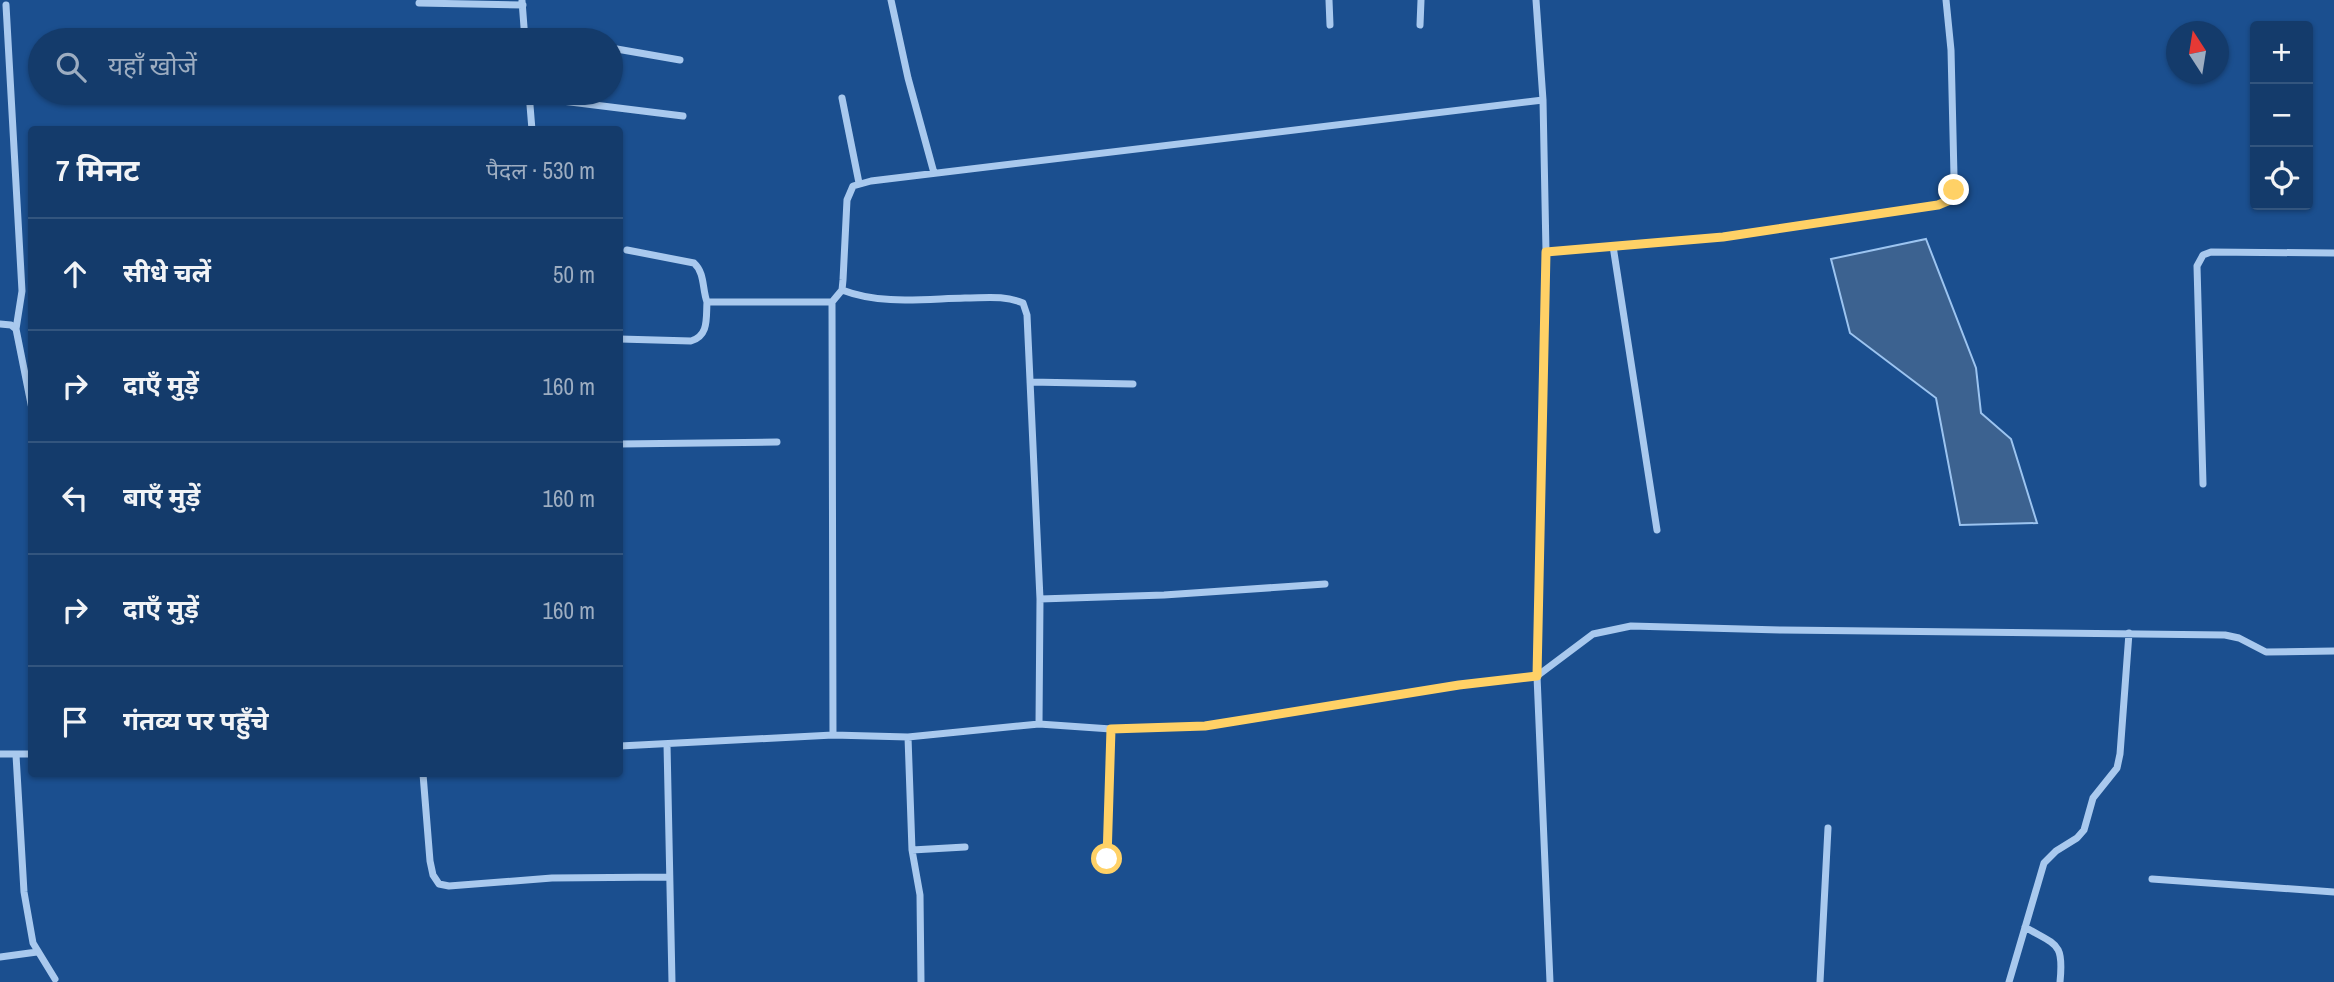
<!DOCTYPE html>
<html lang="hi">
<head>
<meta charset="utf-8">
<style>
  :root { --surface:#143b6b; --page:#214673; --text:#f1f3f6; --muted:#9dadc1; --line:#33557e }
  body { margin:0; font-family:"Archivo Narrow","Noto Sans Devanagari",sans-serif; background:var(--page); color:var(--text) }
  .controls { position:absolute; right:21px; top:21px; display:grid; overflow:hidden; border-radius:7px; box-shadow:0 2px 5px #0004 }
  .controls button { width:63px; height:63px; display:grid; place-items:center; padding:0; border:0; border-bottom:2px solid var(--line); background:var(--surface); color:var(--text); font:35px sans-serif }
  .compass { position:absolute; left:2166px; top:21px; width:63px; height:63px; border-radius:50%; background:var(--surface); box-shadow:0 2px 5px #0004; rotate:348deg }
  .stop { position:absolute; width:21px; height:21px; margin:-16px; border:5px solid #ffd166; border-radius:50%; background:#fff }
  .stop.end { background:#ffd166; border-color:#fff; box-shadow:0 2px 7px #0008 }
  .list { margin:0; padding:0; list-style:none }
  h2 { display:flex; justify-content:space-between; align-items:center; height:91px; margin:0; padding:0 28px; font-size:30px }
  h2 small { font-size:23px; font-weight:400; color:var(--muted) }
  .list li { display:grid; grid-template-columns:46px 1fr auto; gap:21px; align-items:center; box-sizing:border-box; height:112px; padding:0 28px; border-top:2px solid var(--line) }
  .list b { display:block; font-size:26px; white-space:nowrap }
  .list em { font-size:23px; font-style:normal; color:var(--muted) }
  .icon { flex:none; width:38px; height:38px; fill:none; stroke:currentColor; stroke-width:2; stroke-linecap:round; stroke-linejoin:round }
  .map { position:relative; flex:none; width:2334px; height:982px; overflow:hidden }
  .search { position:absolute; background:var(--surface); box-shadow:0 2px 5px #0004; left:28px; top:28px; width:595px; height:77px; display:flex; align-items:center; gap:18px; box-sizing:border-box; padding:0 24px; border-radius:38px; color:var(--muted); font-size:26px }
  .panel { position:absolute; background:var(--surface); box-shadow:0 2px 5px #0004; left:28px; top:126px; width:595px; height:651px; border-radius:7px }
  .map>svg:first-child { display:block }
  .water { fill:#3c6290; stroke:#9cc4f0; stroke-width:2 }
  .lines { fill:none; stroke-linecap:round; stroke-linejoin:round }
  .street { stroke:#a9c9ee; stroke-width:7 }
  .route { stroke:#ffd166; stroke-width:9 }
</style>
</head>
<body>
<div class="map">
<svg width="2334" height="982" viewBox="0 0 2334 982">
  <rect width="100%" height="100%" fill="#1b4f8f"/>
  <path class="water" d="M1926,239L1976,368L1981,413L2011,439L2037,523L1960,525L1936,398L1850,333L1831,259Z"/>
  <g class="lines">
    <path class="street" d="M891,0L908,78L934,173
      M1329,0L1330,25
      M1536,0L1543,100L1546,252L1537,676L1550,982
      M522,1L525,40
      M419,3L523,5
      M6,5L22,291L16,329
      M1420,25L1421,0
      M525,32L569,40
      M611,48L680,60
      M529,93L532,130
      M530,97L683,116
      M842,98L859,183
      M1613,246L1657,530
      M627,250L694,263C705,273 702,288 707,302H832
      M1546,252L1723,237L1938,205L1950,200L1954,190V176L1951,50L1946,0
      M842,290C881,305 923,299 965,298C985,298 1004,295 1023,303L1027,315L1040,599L1039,724
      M0,324L11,325L16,329L32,409
      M620,339L691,341C709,336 706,318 707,302
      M1030,382L1133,384
      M620,444L777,442
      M2203,484L2197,266L2203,255L2211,252L2334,253
      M1040,599L1164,595L1325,584
      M833,735L832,302L842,290L843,280L847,200L853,186L871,181L1543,100
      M908,737L912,850L920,895L921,982
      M667,744L672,982
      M620,746L833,735L908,737L1039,724L1111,729L1205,726L1459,685L1537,676L1593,634L1631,626L1782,630L2225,635L2239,638L2266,652L2334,651
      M0,754H32
      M16,755L24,892L33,943L55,979
      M423,774L430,861L433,875L439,884L449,886L552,878L669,877
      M912,850L965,847
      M1107,859L1111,729
      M2152,879L2334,892
      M2025,927C2057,946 2064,942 2060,982
      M0,957L37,952
      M1820,982L1828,828
      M2009,982L2044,863L2056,851L2077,838L2084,830L2093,798L2117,768L2120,754L2129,633"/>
  </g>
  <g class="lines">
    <path class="route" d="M1107,859L1111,729L1205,726L1459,685L1537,676L1546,252L1723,237L1938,205L1950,200L1954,190"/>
  </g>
</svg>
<div class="controls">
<button>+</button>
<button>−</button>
<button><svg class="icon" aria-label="locate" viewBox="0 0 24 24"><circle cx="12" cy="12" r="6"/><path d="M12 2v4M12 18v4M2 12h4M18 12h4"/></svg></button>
</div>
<svg class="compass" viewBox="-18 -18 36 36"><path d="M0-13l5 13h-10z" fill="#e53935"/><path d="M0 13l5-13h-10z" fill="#9dadc1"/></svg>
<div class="stop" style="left:1107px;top:859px"></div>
<div class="stop end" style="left:1954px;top:190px"></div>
<div class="search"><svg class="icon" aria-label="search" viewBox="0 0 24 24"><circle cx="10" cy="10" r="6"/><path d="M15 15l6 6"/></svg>यहाँ खोजें</div>
<section class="panel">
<h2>7 मिनट<small>पैदल · 530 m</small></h2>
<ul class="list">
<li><svg class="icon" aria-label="ahead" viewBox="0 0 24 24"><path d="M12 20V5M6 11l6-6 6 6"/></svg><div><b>सीधे चलें</b></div><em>50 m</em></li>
<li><svg class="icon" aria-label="right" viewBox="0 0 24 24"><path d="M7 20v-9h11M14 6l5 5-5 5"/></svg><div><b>दाएँ मुड़ें</b></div><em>160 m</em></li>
<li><svg class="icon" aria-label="left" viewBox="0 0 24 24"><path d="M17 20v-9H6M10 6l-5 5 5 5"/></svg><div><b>बाएँ मुड़ें</b></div><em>160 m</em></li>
<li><svg class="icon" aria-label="right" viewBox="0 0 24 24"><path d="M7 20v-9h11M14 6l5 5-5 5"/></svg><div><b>दाएँ मुड़ें</b></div><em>160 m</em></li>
<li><svg class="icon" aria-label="arrive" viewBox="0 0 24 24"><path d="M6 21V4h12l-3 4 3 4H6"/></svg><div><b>गंतव्य पर पहुँचे</b></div></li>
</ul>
</section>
</div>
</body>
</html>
